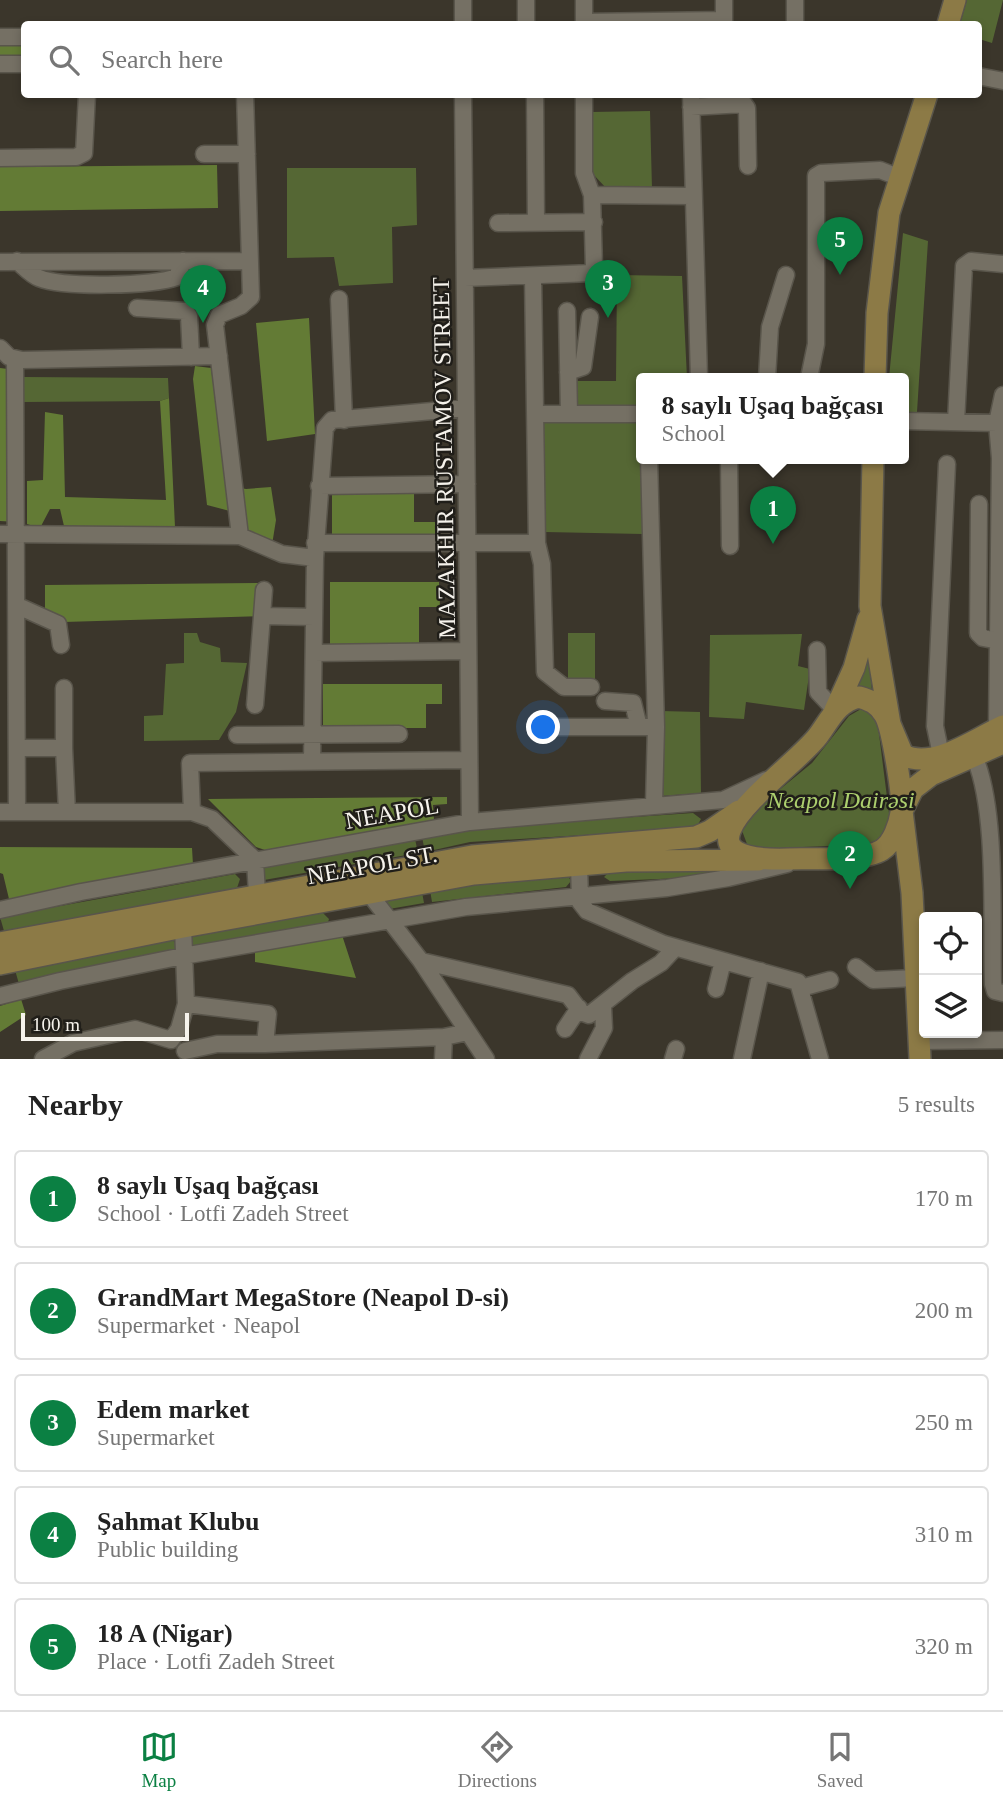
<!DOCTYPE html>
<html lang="en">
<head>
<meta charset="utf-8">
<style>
  :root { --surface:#fff; --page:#f6f6f6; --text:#222; --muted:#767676; --line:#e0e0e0; --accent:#0b8043 }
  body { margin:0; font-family:Georgia,serif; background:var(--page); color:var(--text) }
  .controls { position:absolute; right:21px; bottom:21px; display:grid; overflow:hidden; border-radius:7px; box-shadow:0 4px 10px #0003 }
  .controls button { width:63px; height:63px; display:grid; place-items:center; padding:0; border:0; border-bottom:2px solid var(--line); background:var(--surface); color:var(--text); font:35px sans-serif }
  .scale { position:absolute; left:21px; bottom:18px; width:168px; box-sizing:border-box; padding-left:7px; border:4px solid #f6f3ec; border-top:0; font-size:19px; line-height:24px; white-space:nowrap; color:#f6f3ec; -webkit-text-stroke:5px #201e19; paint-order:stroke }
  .you { position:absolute; left:544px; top:728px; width:24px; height:24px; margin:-18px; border:5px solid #fff; border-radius:50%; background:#1a73e8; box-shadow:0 0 0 10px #1a73e833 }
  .badge { display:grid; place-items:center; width:46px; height:46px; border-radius:50%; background:var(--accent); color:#fff; font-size:23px; font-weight:700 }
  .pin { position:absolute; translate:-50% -58px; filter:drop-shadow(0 2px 4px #0008) }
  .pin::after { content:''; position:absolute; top:37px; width:24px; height:21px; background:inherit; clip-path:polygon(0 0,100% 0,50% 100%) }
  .popup { position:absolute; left:636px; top:373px; width:273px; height:91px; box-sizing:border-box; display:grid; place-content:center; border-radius:7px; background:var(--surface); filter:drop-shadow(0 2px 5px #0005); font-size:23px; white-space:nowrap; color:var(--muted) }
  .popup b { font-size:26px; color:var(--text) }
  .popup::after { content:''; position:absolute; left:50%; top:100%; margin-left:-14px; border:14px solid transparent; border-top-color:var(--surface) }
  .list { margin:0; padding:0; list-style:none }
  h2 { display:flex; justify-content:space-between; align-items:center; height:91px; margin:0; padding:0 28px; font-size:30px }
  h2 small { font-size:23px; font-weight:400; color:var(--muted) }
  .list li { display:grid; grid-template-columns:46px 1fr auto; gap:21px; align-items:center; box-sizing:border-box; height:98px; margin:0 14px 14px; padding:0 14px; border:2px solid var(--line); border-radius:7px }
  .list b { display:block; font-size:26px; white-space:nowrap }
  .list p { margin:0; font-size:23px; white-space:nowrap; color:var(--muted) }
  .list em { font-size:23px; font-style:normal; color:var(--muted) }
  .icon { flex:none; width:38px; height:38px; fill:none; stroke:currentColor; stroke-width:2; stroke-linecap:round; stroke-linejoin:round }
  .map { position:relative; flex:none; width:1003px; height:1059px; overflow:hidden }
  .search { position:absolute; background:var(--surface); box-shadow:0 4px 10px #0003; left:21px; right:21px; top:21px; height:77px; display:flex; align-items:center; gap:18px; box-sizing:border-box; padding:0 24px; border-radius:7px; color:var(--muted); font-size:26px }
  .sheet { height:651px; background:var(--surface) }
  nav { display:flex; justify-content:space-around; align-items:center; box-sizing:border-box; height:98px; border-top:2px solid var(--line); background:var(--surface); font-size:19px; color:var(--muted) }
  nav a { display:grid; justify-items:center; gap:4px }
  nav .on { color:var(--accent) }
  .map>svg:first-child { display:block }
  .green { fill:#556734 }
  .forest { fill:#637b35 }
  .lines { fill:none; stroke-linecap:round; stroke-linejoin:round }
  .minor-casing { stroke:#59554b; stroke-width:19 }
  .major-casing { stroke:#59554b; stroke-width:24 }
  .minor { stroke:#757064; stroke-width:16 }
  .major { stroke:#8c7a46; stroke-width:21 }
  .labels { text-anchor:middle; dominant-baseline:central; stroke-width:5; stroke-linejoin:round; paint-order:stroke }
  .street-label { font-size:24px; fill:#f6f3ec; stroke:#201e19 }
  .park-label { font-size:24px; font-style:italic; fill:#accf6e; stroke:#201e19 }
</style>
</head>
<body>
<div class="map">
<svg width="1003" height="1059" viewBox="0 0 1003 1059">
  <rect width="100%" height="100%" fill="#3b362b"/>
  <path class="green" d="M967,0H1003L992,43L979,39L978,24H960Z
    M650,111L652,189H607L592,173V112Z
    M287,168H416L417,225L392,227L393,283L339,286L334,257L287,258Z
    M903,233L928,241L917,412L904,413V378H889Z
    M617,275L682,276L687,378H642V406L574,408L573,381H616Z
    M24,377L168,378L169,398L160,401L24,402Z
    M641,421L643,534L545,532L542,422Z
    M184,633H197L200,642L220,648L221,662L247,663L236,712L219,740L144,741V716L163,715L166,664L184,663Z
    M568,633H595V682H568Z
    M802,634L798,666L810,669L804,710L746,702L744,719L709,717L710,635Z
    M867,640L872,691L854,689Z
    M861,709L871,713L878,726L890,821L888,835L873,844L758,849L747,844L741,828L746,817L812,763L849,716Z
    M661,711L700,712L701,793L661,796Z
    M693,813L701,819L696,828L470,842L425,852L422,837L469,828Z
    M415,839L418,853L264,880V868Z
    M707,869L710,874L707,877L610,881L604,877L609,872Z
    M235,874L240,879L237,888L4,931L0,917Z
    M568,876L571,881L566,887L432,902L430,890L482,881Z
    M422,892L424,903L389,909L382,900Z
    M322,912L329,919L327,925L193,950L187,938Z
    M173,940L179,949L19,984L15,970Z"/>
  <path class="forest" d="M0,43H24V58H0Z
    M217,165L218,208L0,211V167Z
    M309,318L315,434L267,441L256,323Z
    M195,366L211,368L226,485L246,489L271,487L276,520L272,545L248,531L245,515L207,505L193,379Z
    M0,368L16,370L17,522L0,521Z
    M169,398L175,527L64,526L60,509H50L40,528L27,524V481L43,480L45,412L63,415L65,497L166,500L160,401Z
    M332,489L414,490V522H437V537L332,536Z
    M330,582H439L440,607H419V647L330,648Z
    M263,583L261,616L64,622L45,611V585Z
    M323,684H442V704H426V728H323Z
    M447,797V804L433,805L434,820L265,850L256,847L208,799Z
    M0,847L192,848L193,865L9,899L3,874L0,873Z
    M342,935L356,978L255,962V949Z
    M21,999L26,1015L0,1032V1006Z"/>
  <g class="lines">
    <defs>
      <path id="minor" d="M463,0V24
        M584,0V24
        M724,0V24
        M584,22L724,20
        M526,24V0
        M795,24V0
        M0,37H24
        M0,64H24
        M978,76L1003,81
        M463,94L470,822
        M535,94L536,223
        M584,94V173L592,195L692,196
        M691,94L699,378
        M691,107L744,104L747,108L748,166
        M204,154H247
        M0,158L76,157L84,153L87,94
        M498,223L594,222
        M17,261C24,267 31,275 39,278C65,288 152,286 177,277L183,261
        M0,262L250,261
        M465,278L592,273L594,268L592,195
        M339,299L344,420
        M137,308L185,311L189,316L191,357
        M567,311L569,414
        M0,348L9,357L22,360L219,356
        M568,372L583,367L590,317
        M767,378L770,327L786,275
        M809,378L816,344V176L821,173L880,170L898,177
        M535,414H642
        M904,421L997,423L1000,458L997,729
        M956,422L964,266L971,261L1003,264
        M997,423L1003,395
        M649,458L656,727
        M729,458L730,546
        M319,486L467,484
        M979,504L978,633L983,638L999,641
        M0,534L240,536L282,554L315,558
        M240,536L215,325L219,315L241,306L251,297L245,94
        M315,543H537L533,277
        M537,543L542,564L545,672L564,687H591
        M18,606L58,624L61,645
        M262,616L314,617
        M817,650L818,692L835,710
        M314,653L468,651
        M605,701L633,703L639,727
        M255,705L264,590
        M546,727H656L654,804
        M237,735L399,734
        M18,748H64V688
        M64,748L67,812
        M941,755L935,726L947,464
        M974,756C998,810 991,921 993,984L995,991L1003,993
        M312,761L315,558L325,428L332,420L466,408
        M0,812H17L15,359
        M17,812H192L190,763L469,760
        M192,812L212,819L255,860L257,894
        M579,863L580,902L587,911L664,944L798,982L820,1059
        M368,892L421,961L486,1059
        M0,910L81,892L470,822L723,800L766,780
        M183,927L186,1004L268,1014L265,1044L444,1037L468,1032
        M421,961L568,995L581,1012L589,1015L632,981L661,963L675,948
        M856,967L873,980L916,978
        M801,988L830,980
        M716,989L723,961
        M0,996L60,981L183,956L466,907L667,888L728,878L787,864
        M565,1029L579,1008
        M919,1041L1003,1040
        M185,1051L217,1044H265
        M43,1059L73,1043L135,1029L171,1040L179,1029L186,1004
        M443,1059L444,1037
        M588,1059L604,1028L603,1007
        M673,1059L676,1049
        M742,1059L761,971"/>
      <path id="major" d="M948,24L955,0
        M875,378L877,313L889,213L927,94
        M873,458L870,606L890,724L903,755C934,770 975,739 1003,726
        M859,697C870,700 878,704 884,714C892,726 904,799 901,813C899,825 893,843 882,850C862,862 812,858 788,859C650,863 792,771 818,736C830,720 837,702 859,697Z
        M835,710L854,668L868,619
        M0,943L472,856L696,837L710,831L739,811
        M0,964L183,927L474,874L626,861L758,860
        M920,1059L912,893L902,811L913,789L931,775L1003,743"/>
    </defs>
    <use href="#minor" class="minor-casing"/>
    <use href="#major" class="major-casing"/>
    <use href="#minor" class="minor"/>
    <use href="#major" class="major"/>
  </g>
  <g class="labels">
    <g class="street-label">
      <text transform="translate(444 458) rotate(-91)">MAZAKHIR RUSTAMOV STREET</text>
      <text transform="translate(392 813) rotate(-10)">NEAPOL</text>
      <text transform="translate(372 865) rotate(-10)">NEAPOL ST.</text>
    </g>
    <g class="park-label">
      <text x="841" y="800">Neapol Dairəsi</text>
    </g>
  </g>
</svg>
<div class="controls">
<button><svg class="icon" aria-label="locate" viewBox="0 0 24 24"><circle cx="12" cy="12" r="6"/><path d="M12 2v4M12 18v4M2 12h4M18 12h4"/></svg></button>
<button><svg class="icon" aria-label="layers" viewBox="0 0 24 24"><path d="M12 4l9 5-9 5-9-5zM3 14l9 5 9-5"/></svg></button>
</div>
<div class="scale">100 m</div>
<div class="you"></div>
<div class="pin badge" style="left:773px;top:544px">1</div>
<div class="popup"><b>8 saylı Uşaq bağçası</b>School</div>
<div class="pin badge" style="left:850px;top:889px">2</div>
<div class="pin badge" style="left:608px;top:318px">3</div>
<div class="pin badge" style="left:203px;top:323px">4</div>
<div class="pin badge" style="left:840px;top:275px">5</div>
<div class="search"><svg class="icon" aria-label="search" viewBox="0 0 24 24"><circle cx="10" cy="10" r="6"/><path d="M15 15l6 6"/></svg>Search here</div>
</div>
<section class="sheet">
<h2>Nearby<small>5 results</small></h2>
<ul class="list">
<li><span class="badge">1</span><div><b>8 saylı Uşaq bağçası</b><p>School · Lotfi Zadeh Street</p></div><em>170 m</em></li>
<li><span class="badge">2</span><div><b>GrandMart MegaStore (Neapol D-si)</b><p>Supermarket · Neapol</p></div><em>200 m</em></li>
<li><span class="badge">3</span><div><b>Edem market</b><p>Supermarket</p></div><em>250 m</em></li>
<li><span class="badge">4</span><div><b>Şahmat Klubu</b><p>Public building</p></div><em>310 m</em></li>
<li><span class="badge">5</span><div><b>18 A (Nigar)</b><p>Place · Lotfi Zadeh Street</p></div><em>320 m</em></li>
</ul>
</section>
<nav>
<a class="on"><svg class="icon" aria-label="map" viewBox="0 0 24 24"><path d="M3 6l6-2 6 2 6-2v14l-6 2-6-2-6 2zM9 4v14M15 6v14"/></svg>Map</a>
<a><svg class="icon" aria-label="directions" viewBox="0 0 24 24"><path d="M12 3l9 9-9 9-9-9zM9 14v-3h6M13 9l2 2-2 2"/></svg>Directions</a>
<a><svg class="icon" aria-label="saved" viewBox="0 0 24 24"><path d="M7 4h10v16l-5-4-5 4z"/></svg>Saved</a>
</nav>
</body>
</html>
